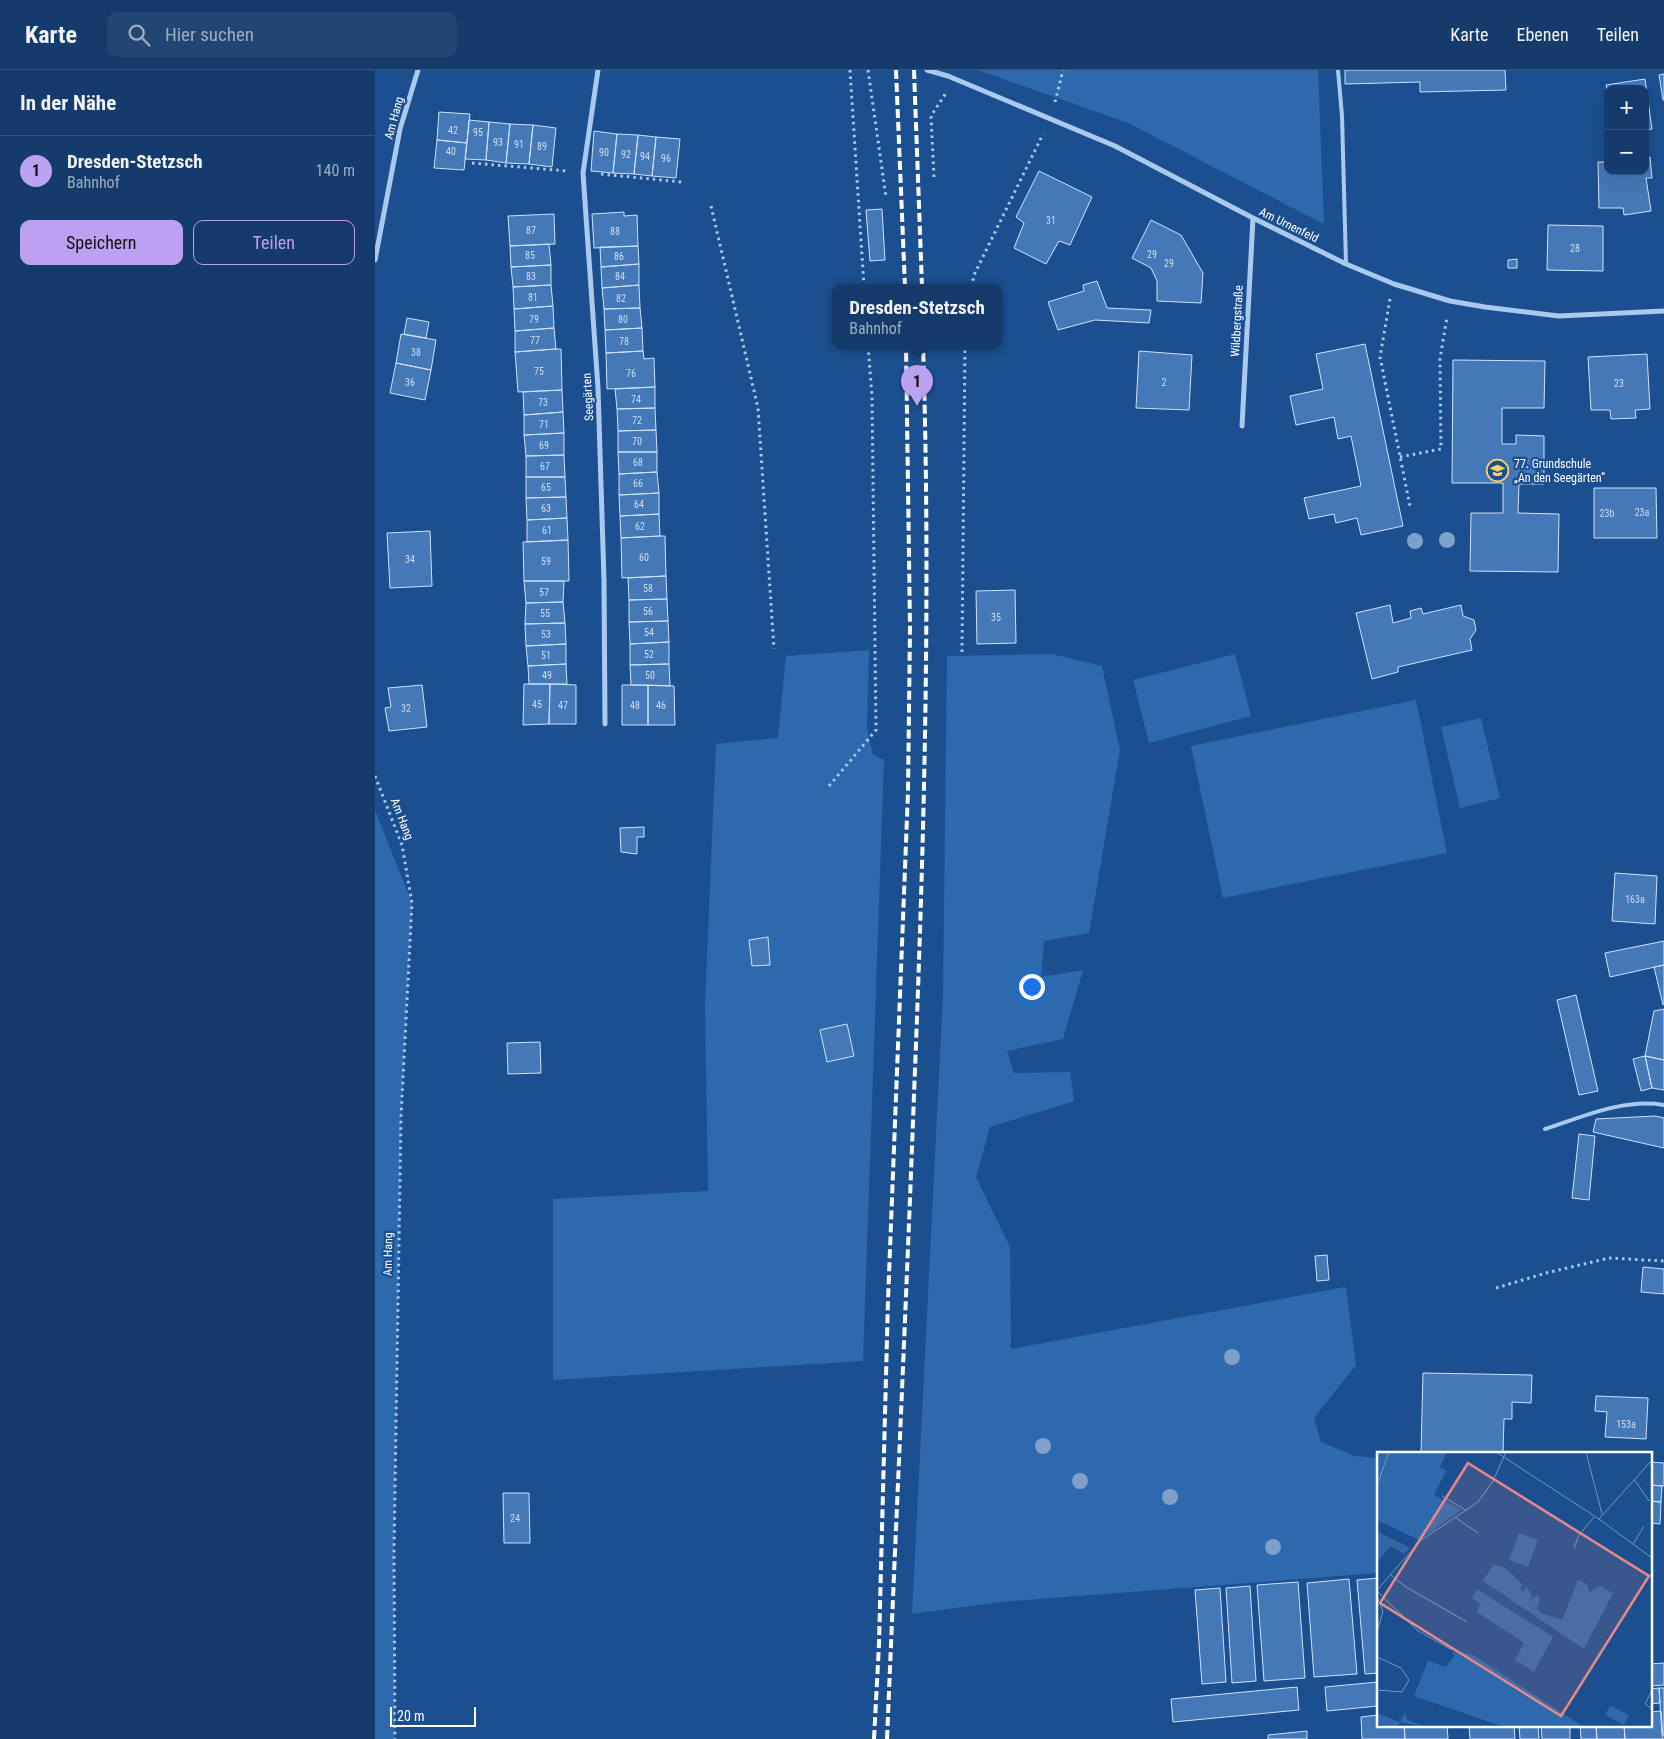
<!DOCTYPE html>
<html lang="de">
<head>
<meta charset="utf-8">
<style>
  :root { --surface:#143b6b; --page:#214673; --text:#f1f3f6; --muted:#9dadc1; --line:#33557e; --accent:#bca0f2 }
  body { margin:0; font-family:"Roboto Condensed",sans-serif; background:var(--page); color:var(--text) }
  .controls { position:absolute; right:15px; top:15px; display:grid; overflow:hidden; border-radius:10px; box-shadow:0 5px 20px #0002 }
  .controls button { width:45px; height:45px; display:grid; place-items:center; padding:0; border:0; border-bottom:1px solid var(--line); background:var(--surface); color:var(--text); font:25px sans-serif }
  .scale { position:absolute; left:15px; bottom:12px; width:86px; box-sizing:border-box; padding-left:5px; border:2px solid #fff; border-top:0; font-size:14px; line-height:18px; white-space:nowrap; color:#fff; -webkit-text-stroke:4px #1b4f8f; paint-order:stroke }
  .you { position:absolute; left:656px; top:916px; width:18px; height:18px; margin:-12px; border:4px solid #fff; border-radius:50%; background:#1a73e8; box-shadow:0 0 0 8px #1a73e833 }
  .badge { display:grid; place-items:center; width:32px; height:32px; border-radius:50%; background:var(--accent); color:#111; font-size:16px; font-weight:700 }
  .pin { position:absolute; translate:-50% -41px; filter:drop-shadow(0 1px 2px #0008) }
  .pin::after { content:''; position:absolute; top:26px; width:18px; height:15px; background:inherit; clip-path:polygon(0 0,100% 0,50% 100%) }
  .popup { position:absolute; left:457px; top:214px; width:170px; height:65px; box-sizing:border-box; display:grid; place-content:center; border-radius:10px; background:var(--surface); filter:drop-shadow(0 1px 4px #0005); font-size:16px; white-space:nowrap; color:var(--muted) }
  .popup b { font-size:19px; color:var(--text) }
  .popup::after { content:''; position:absolute; left:50%; top:100%; margin-left:-10px; border:10px solid transparent; border-top-color:var(--surface) }
  .list { margin:0; padding:0; list-style:none }
  h2 { display:flex; justify-content:space-between; align-items:center; height:65px; margin:0; padding:0 20px; font-size:21px }
  h2 small { font-size:16px; font-weight:400; color:var(--muted) }
  .list li { display:grid; grid-template-columns:32px 1fr auto; gap:15px; align-items:center; box-sizing:border-box; height:70px; padding:0 20px; border-top:1px solid var(--line) }
  .list b { display:block; font-size:19px; white-space:nowrap }
  .list p { margin:0; font-size:16px; white-space:nowrap; color:var(--muted) }
  .list em { font-size:16px; font-style:normal; color:var(--muted) }
  .actions { display:flex; gap:10px; padding:15px 20px }
  .actions a { flex:1; padding:11px 0; border:1px solid var(--accent); border-radius:10px; text-align:center; font-size:18px; color:var(--accent) }
  .actions .main { background:var(--accent); color:#111 }
  .icon { flex:none; width:28px; height:28px; fill:none; stroke:currentColor; stroke-width:2; stroke-linecap:round; stroke-linejoin:round }
  .map { position:relative; flex:none; width:1289px; height:1669px; overflow:hidden }
  header { display:flex; align-items:center; gap:30px; box-sizing:border-box; height:70px; padding:0 25px; background:var(--surface); border-bottom:1px solid var(--line) }
  header strong { font-size:24px }
  nav { display:flex; gap:28px; margin-inline-start:auto; font-size:18px }
  .search { width:350px; height:45px; background:var(--page); display:flex; align-items:center; gap:12px; box-sizing:border-box; padding:0 18px; border-radius:10px; color:var(--muted); font-size:19px }
  main { display:flex }
  aside { flex:1; background:var(--surface) }
  .map>svg:first-child { display:block }
  .green { fill:#2e69ad }
  .building { fill:#4478b7; stroke:#cfe3fa }
  .lines { fill:none; stroke-linecap:round; stroke-linejoin:round }
  .path { stroke:#a9c9ee; stroke-width:3; stroke-dasharray:2.5 4; stroke-linecap:butt }
  .service { stroke:#a9c9ee; stroke-width:4 }
  .minor { stroke:#a9c9ee; stroke-width:5 }
  .rail { stroke:#fff; stroke-width:4; stroke-dasharray:9 4; stroke-linecap:butt }
  .tree { fill:#7ea0ca }
  .labels { text-anchor:middle; dominant-baseline:central; stroke-width:4.5; stroke-linejoin:round; paint-order:stroke }
  .number-label { font-size:10px; fill:#d0dded }
  .street-label { font-size:12px; fill:#fff; stroke:#1b4f8f }
  .poi-label { font-size:12px; fill:#fff; stroke:#1b4f8f; text-anchor:start }
  .inset-river { fill:none; stroke:#3c6290; stroke-width:2.5 }
  .inset-road { fill:none; stroke:#7695bc; stroke-width:1 }
  .view { fill:#e88989; fill-opacity:0.15; stroke:#e88989; stroke-width:2.5 }
  .inset-edge { fill:none; stroke:#fff; stroke-width:2.5 }
</style>
</head>
<body>
<header>
<strong>Karte</strong>
<div class="search"><svg class="icon" aria-label="search" viewBox="0 0 24 24"><circle cx="10" cy="10" r="6"/><path d="M15 15l6 6"/></svg>Hier suchen</div>
<nav><a>Karte</a><a>Ebenen</a><a>Teilen</a></nav>
</header>
<main>
<aside>
<h2>In der Nähe<small></small></h2>
<ul class="list">
<li><span class="badge">1</span><div><b>Dresden-Stetzsch</b><p>Bahnhof</p></div><em>140 m</em></li>
</ul>
<div class="actions"><a class="main">Speichern</a><a>Teilen</a></div>
</aside>
<div class="map">
<svg width="1289" height="1669" viewBox="0 0 1289 1669">
  <rect width="100%" height="100%" fill="#1b4f8f"/>
  <path class="green" d="M603,0H943L949,154L753,53Z
    M494,580L492,658L498,685L509,690L488,1291L178,1310V1129L333,1121L330,935L341,674L403,668L411,586Z
    M677,584L727,596L745,680L714,863L669,871L666,907L708,900L688,969L632,981L639,1003L695,1002L699,1031L615,1057L601,1107L635,1177L636,1279L971,1217L981,1295L939,1348L946,1372L980,1386L1003,1388V1503L626,1532L537,1544L568,925L572,586Z
    M860,584L876,646L774,673L758,610Z
    M1041,630L1072,783L848,828L816,676Z
    M1106,648L1125,728L1085,738L1066,657Z
    M0,740L37,833L26,1048L19,1481L20,1669H0Z"/>
  <path class="building" d="M970,0H1130L1131,20L1045,22V12L970,14Z
    M1289,4V30H1288L1284,5Z
    M1270,9L1277,59L1270,60V19H1233V25L1231,15Z
    M64,42L95,44L92,73L62,70Z
    M94,50L114,52L111,90L90,89Z
    M114,52L135,54L131,93L111,90Z
    M135,54L158,55L154,94L131,93Z
    M158,55L181,58L177,97L154,94Z
    M219,61L242,64L238,103L216,101Z
    M242,64L263,65L259,104L238,103Z
    M263,65L281,67L277,106L259,104Z
    M281,67L305,69L301,108L277,106Z
    M62,70L92,73L89,100L59,98Z
    M1275,87L1277,108H1271L1276,141L1249,145L1248,138H1224L1223,92H1233V101H1270V88Z
    M664,101L717,127L695,175L684,171L671,194L639,178L649,153L641,147Z
    M507,139L510,190L495,191L491,140Z
    M249,142V146L262,145L263,176L219,178L217,144Z
    M179,144L180,174L135,176L133,146Z
    M776,150L806,165L828,203L826,233L782,231V211L776,198L757,188Z
    M1173,155L1228,156V201L1172,200Z
    M174,174L176,195L136,197L135,176Z
    M263,176L264,194L226,197L225,177Z
    M1142,189V198H1133V190Z
    M264,194V215L227,218L226,197Z
    M176,195V215L138,217L136,197Z
    M722,211L732,238L776,240L774,253L720,250L683,260L673,232L709,221L708,215Z
    M176,215L178,236L139,239L138,217Z
    M264,215L265,238L229,239L227,218Z
    M178,236L179,258L140,261L139,239Z
    M265,238L267,258L230,260L229,239Z
    M32,248L54,252L51,268L29,264Z
    M179,258L181,279L140,282V261Z
    M267,258L268,281L231,283L230,260Z
    M26,264L61,270L56,300L21,293Z
    M990,274L1028,456L986,465L982,448L961,453L959,444L934,449L929,428L986,416L976,366L963,369L959,347L921,355L915,326L948,319L941,284Z
    M181,279H186L187,320L143,322L140,282Z
    M268,281L269,289L279,288L280,317L232,319L231,283Z
    M764,281L817,285L814,340L761,338Z
    M1272,284L1275,339L1260,340L1261,348L1236,349L1235,340H1216L1213,287Z
    M1078,290L1170,291L1169,338H1127V374H1141V365L1169,366V414H1144L1143,443L1184,444L1183,502L1095,501L1096,443H1128V413H1077Z
    M21,293L56,300L50,330L15,323Z
    M280,317V338L242,339L240,319Z
    M187,320L188,342L149,345L148,322Z
    M280,338L281,360L243,361L242,339Z
    M188,342L189,363L149,365V345Z
    M281,360L282,382H243V361Z
    M189,363V385L151,386L149,365Z
    M243,382H282V402L244,404Z
    M189,385L190,407H151V386Z
    M282,402L284,423L244,425V404Z
    M151,407H190L191,427L151,428Z
    M1219,418H1281L1282,468H1219Z
    M284,423V444L245,446L244,425Z
    M191,427L192,448L152,450L151,428Z
    M284,444L285,466L246,468L245,446Z
    M192,448L193,470L152,472V450Z
    M55,461L57,516L15,518L12,463Z
    M285,466H290L291,506L247,508L246,468Z
    M193,470L194,511H149L148,472Z
    M291,506L292,529L254,530L253,508Z
    M149,511H189L188,532L151,533Z
    M640,520L641,573L602,574L601,521Z
    M292,529L293,551L254,552V530Z
    M188,532L190,553L150,554L151,533Z
    M1015,535L1018,553L1036,548L1035,541L1046,538L1048,544L1086,535L1088,546L1099,550L1101,560L1095,569L1097,580L1023,597V602L997,609L981,543Z
    M293,551L294,572L255,574L254,552Z
    M190,553L191,574L151,576L150,554Z
    M294,572V594L255,595V574Z
    M191,574V594L153,596L151,576Z
    M191,594L192,614H154L153,596Z
    M294,594L295,616L256,615L255,595Z
    M149,614H175L174,654L148,655Z
    M175,614L201,615V654H174Z
    M47,615L52,657L14,661L10,638L16,637L13,618Z
    M247,615H273V655H247Z
    M273,615L299,616L300,655H273Z
    M269,757V767H262V784L246,782L245,758Z
    M1240,803L1282,806L1280,854L1237,851Z
    M393,867L395,895L377,896L374,870Z
    M1289,871V895L1235,907L1230,883Z
    M1289,895V934L1288,935L1279,897Z
    M1201,925L1223,1021L1204,1025L1182,930Z
    M1289,939V990L1270,986L1279,941Z
    M472,954L479,986L452,992L445,960Z
    M165,972L166,1003L133,1004L132,973Z
    M1270,986L1277,1018L1266,1021L1258,989Z
    M1270,986L1289,990V1020L1277,1018Z
    M1280,1046L1289,1048V1078L1218,1062L1221,1049Z
    M1204,1064L1220,1066L1214,1130L1197,1128Z
    M952,1185L954,1210L942,1211L940,1186Z
    M1268,1197L1289,1199V1224L1266,1222Z
    M1048,1303L1157,1305L1156,1333L1137,1332V1349H1129L1128,1383H1046Z
    M1221,1326L1273,1328L1271,1369L1230,1367L1232,1342L1220,1341Z
    M1275,1392L1289,1393V1416L1275,1415Z
    M1275,1415L1287,1416L1286,1432L1275,1431Z
    M128,1423H154L155,1473H129Z
    M1275,1431L1286,1432L1285,1454L1275,1453Z
    M1003,1508V1603L990,1604L982,1510Z
    M974,1509L982,1604L939,1607L932,1513Z
    M923,1512L930,1608L889,1611L882,1515Z
    M875,1516L881,1611L857,1613L851,1518Z
    M845,1518L851,1612L827,1614L820,1520Z
    M1289,1593V1615L1275,1616V1594Z
    M1003,1612V1636L952,1641L950,1617Z
    M922,1617L924,1640L798,1652L796,1629Z
    M1284,1618H1289V1665H1287Z
    M1284,1618L1285,1633L1275,1634V1619Z
    M1286,1641L1288,1669H1250L1249,1655H1275V1642Z
    M1003,1645V1655H1029L1030,1669H987L986,1647Z
    M1029,1655H1072L1073,1669H1030Z
    M1094,1655H1139L1140,1669H1095Z
    M1144,1655H1163L1164,1669H1145Z
    M1166,1655H1195V1669H1167Z
    M1205,1655H1221L1222,1669H1206Z
    M1249,1655L1250,1669H1222L1221,1657Z
    M932,1661V1669H893V1665Z"/>
  <g class="lines">
    <path class="path" d="M475,0L489,217
      M493,0L511,127
      M680,32L688,0
      M97,93L192,101
      M226,104L307,112
      M559,107L556,46L571,23
      M336,136L383,338L399,579
      M596,217L600,203L668,64
      M1015,229L1005,287L1035,436
      M1025,387L1066,379L1065,289L1072,247
      M587,582L590,275
      M0,706L27,775L37,833L26,1048L19,1481L20,1669
      M454,716L501,660L497,326L493,275
      M1121,1218L1171,1203L1234,1188L1289,1191"/>
    <path class="service" d="M963,0L967,46L971,194
      M1170,1059C1207,1047 1249,1028 1289,1035"/>
    <path class="minor" d="M223,0L208,103L223,318L229,510L230,654
      M552,0L573,6L740,76L878,148L971,194L1019,214L1075,231L1110,237L1184,246L1289,241
      M0,190L25,59L43,0
      M867,356L878,148"/>
    <path class="rail" d="M521,0L530,217
      M539,0L547,217
      M499,1669L504,1574L513,1230L533,722L535,558L531,275
      M512,1669C521,1454 531,1239 539,1025C549,775 556,525 548,275"/>
  </g>
  <g class="tree">
    <circle cx="1072" cy="470" r="8"/>
    <circle cx="1040" cy="471" r="8"/>
    <circle cx="857" cy="1287" r="8"/>
    <circle cx="668" cy="1376" r="8"/>
    <circle cx="705" cy="1411" r="8"/>
    <circle cx="795" cy="1427" r="8"/>
    <circle cx="898" cy="1477" r="8"/>
  </g>
  <defs>
    <symbol id="school-ring" viewBox="-11 -11 22 22"><circle r="9.5" fill="#1b4f8f" stroke="#ffd166" stroke-width="1.5"/><path d="M0-5L7-2L0 1L-7-2ZM-4 1L0 2.5L4 1V4Q0 6-4 4Z" fill="#ffd166"/></symbol>
  </defs>
  <g fill-rule="evenodd">
    <use href="#school-ring" x="1110" y="388" width="25" height="25"/>
  </g>
  <g class="labels">
    <g class="number-label">
      <text x="78" y="60">42</text>
      <text x="103" y="62">95</text>
      <text x="123" y="72">93</text>
      <text x="144" y="74">91</text>
      <text x="167" y="76">89</text>
      <text x="76" y="81">40</text>
      <text x="229" y="82">90</text>
      <text x="251" y="84">92</text>
      <text x="270" y="86">94</text>
      <text x="291" y="88">96</text>
      <text x="676" y="150">31</text>
      <text x="156" y="160">87</text>
      <text x="240" y="161">88</text>
      <text x="1200" y="178">28</text>
      <text x="777" y="184">29</text>
      <text x="155" y="185">85</text>
      <text x="244" y="186">86</text>
      <text x="794" y="193">29</text>
      <text x="156" y="206">83</text>
      <text x="245" y="206">84</text>
      <text x="158" y="227">81</text>
      <text x="246" y="228">82</text>
      <text x="159" y="249">79</text>
      <text x="248" y="249">80</text>
      <text x="160" y="270">77</text>
      <text x="249" y="271">78</text>
      <text x="41" y="282">38</text>
      <text x="164" y="301">75</text>
      <text x="256" y="303">76</text>
      <text x="35" y="312">36</text>
      <text x="789" y="312">2</text>
      <text x="1244" y="313">23</text>
      <text x="261" y="329">74</text>
      <text x="168" y="332">73</text>
      <text x="262" y="350">72</text>
      <text x="169" y="354">71</text>
      <text x="262" y="371">70</text>
      <text x="169" y="375">69</text>
      <text x="263" y="392">68</text>
      <text x="170" y="396">67</text>
      <text x="263" y="413">66</text>
      <text x="171" y="417">65</text>
      <text x="264" y="434">64</text>
      <text x="171" y="438">63</text>
      <text x="1267" y="442">23a</text>
      <text x="1232" y="443">23b</text>
      <text x="265" y="456">62</text>
      <text x="172" y="460">61</text>
      <text x="269" y="487">60</text>
      <text x="35" y="489">34</text>
      <text x="171" y="491">59</text>
      <text x="273" y="518">58</text>
      <text x="169" y="522">57</text>
      <text x="273" y="541">56</text>
      <text x="170" y="543">55</text>
      <text x="621" y="547">35</text>
      <text x="274" y="562">54</text>
      <text x="171" y="564">53</text>
      <text x="274" y="584">52</text>
      <text x="171" y="585">51</text>
      <text x="172" y="605">49</text>
      <text x="275" y="605">50</text>
      <text x="162" y="634">45</text>
      <text x="188" y="635">47</text>
      <text x="260" y="635">48</text>
      <text x="286" y="635">46</text>
      <text x="31" y="638">32</text>
      <text x="1260" y="829">163a</text>
      <text x="1251" y="1354">153a</text>
      <text x="140" y="1448">24</text>
    </g>
    <g class="street-label">
      <text transform="translate(19 48) rotate(-75)">Am Hang</text>
      <text transform="translate(914 155) rotate(26)">Am Urnenfeld</text>
      <text transform="translate(862 251) rotate(-87)">Wildbergstraße</text>
      <text transform="translate(213 327) rotate(-93)">Seegärten</text>
      <text transform="translate(27 749) rotate(69)">Am Hang</text>
      <text transform="translate(13 1184) rotate(-89)">Am Hang</text>
    </g>
    <g class="poi-label">
      <text x="1139" y="394">77. Grundschule<tspan x="1139" dy="14">„An den Seegärten“</tspan></text>
    </g>
  </g>
  <g transform="translate(1002 1382)">
    <rect width="275" height="275" fill="#1b4f8f"/>
    <path d="M0,0H70L63,15L69,19L57,43L84,58L42,88L0,68ZM0,79L9,84L33,96L27,102L14,94L0,110ZM142,81L161,88L151,115L132,108ZM117,112L128,116L145,132L143,137L147,140L149,135L155,142L153,149L159,143L163,145L160,156L164,161L185,168L201,128L210,132L213,140L223,134L236,141L207,197L106,129ZM100,137L176,185L157,220L138,208L147,191L100,160L103,152L95,146ZM75,199L96,203L207,275H127L37,244L51,209L69,215L77,204ZM233,253L252,263L247,273L228,263ZM28,260L30,268L49,275L23,270L21,275H10L0,271V261L23,270Z" fill="#2e69ad"/>
    <path class="inset-river" d="M0,91L26,96"/>
    <path class="inset-road" d="M119,0L222,67L275,106M209,0L225,62M257,27L272,49M0,33L12,0M65,44L90,59M79,66L101,81M222,67L275,8M256,92L267,74M197,96L202,83L218,64M14,123L29,135L90,170M0,138L43,89L101,50L116,29L129,0M0,139L40,178L75,198M0,145L6,159L0,180M0,205L24,216L32,228L25,240L0,238M275,238L268,252L275,257"/>
    <path class="view" d="M91,11L272,124L184,264L3,151Z"/>
    <rect width="275" height="275" class="inset-edge"/>
  </g>
</svg>
<div class="controls">
<button>+</button>
<button>−</button>
</div>
<div class="scale">20 m</div>
<div class="you"></div>
<div class="pin badge" style="left:542px;top:336px">1</div>
<div class="popup"><b>Dresden-Stetzsch</b>Bahnhof</div>
</div>
</main>
</body>
</html>
